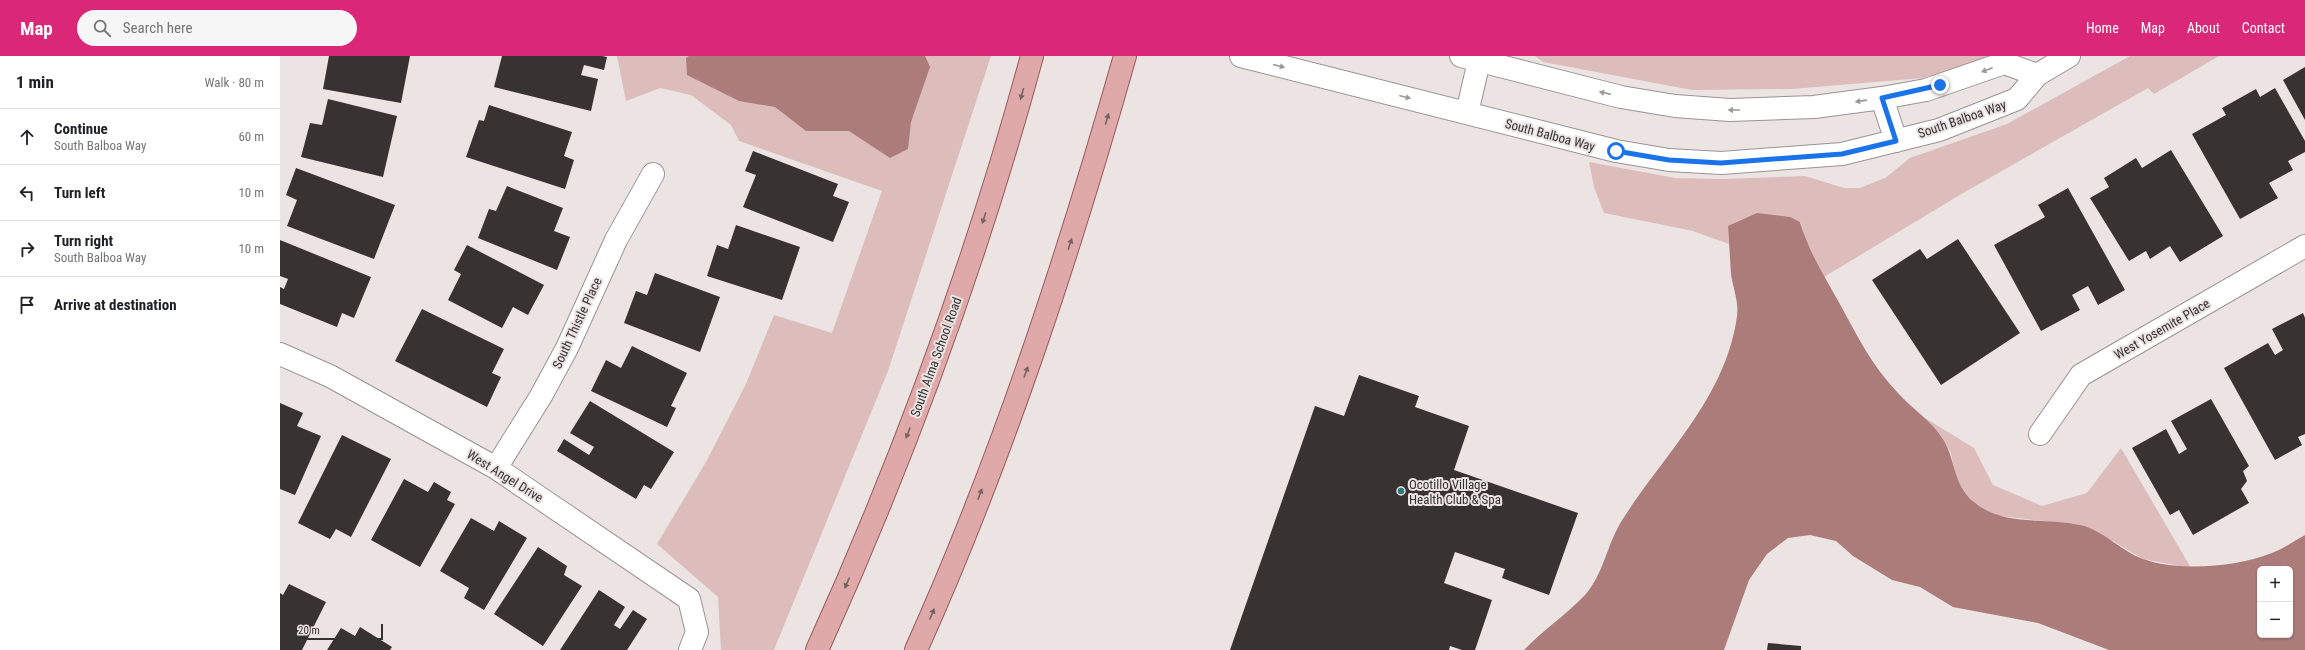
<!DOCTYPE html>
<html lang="en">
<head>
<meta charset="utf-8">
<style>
  :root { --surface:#fff; --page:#f6f6f6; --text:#202124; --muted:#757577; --line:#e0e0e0; --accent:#db2777 }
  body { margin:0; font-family:"Roboto Condensed",sans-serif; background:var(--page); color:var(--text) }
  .controls { position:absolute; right:12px; bottom:12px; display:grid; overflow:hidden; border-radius:6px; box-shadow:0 1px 3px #0004 }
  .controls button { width:36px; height:36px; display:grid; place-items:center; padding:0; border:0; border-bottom:1px solid var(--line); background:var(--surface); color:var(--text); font:20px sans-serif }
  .scale { position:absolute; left:12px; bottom:10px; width:91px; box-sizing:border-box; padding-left:4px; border:2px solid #353232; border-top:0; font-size:11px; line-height:14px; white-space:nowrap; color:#353232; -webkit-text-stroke:3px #ece3e3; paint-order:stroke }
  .stop { position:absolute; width:12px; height:12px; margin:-9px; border:3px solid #1a73e8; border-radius:50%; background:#fff }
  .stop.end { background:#1a73e8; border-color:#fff; box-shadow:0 1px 4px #0008 }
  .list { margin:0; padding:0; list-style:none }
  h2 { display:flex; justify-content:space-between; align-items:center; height:52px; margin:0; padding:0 16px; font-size:17px }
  h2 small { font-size:13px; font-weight:400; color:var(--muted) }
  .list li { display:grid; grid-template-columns:26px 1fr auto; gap:12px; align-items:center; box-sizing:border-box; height:56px; padding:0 16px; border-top:1px solid var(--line) }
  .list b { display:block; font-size:15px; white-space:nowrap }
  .list p { margin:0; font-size:13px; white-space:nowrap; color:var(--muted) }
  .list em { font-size:13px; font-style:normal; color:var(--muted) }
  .icon { flex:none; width:22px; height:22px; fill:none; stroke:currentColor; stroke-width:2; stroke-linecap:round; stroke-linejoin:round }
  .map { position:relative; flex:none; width:2025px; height:594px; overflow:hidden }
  header { display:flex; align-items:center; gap:24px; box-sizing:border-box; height:56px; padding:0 20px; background:var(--accent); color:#fff }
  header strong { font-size:19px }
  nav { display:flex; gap:22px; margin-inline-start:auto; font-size:14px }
  .search { width:280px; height:36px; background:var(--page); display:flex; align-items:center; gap:10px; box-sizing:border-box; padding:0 14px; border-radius:22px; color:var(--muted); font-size:15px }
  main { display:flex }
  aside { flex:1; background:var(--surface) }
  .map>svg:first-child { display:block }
  .green { fill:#dcbdbb }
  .water { fill:#ab7c7a; fill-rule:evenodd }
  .building { fill:#393232 }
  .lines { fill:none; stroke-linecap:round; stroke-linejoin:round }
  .minor-casing { stroke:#9b9393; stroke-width:24 }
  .major-casing { stroke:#975a5a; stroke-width:24 }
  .minor { stroke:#fff; stroke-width:22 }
  .major { stroke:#e0a9a9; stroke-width:22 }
  .oneway { fill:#9a9898 }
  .oneway2 { fill:#796262 }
  .route { stroke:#1a73e8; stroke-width:5 }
  .poi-dot { fill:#2f787d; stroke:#ece3e3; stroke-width:1.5 }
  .labels { text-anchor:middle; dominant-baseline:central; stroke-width:4; stroke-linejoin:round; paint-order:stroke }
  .street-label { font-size:13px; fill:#353232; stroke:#ece3e3 }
  .poi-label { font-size:13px; fill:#353232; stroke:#ece3e3; text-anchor:start }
</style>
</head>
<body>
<header>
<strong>Map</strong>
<div class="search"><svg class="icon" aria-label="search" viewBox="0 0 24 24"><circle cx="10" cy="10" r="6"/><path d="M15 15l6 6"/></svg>Search here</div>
<nav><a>Home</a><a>Map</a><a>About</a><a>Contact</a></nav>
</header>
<main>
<aside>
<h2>1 min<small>Walk · 80 m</small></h2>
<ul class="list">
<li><svg class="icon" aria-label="ahead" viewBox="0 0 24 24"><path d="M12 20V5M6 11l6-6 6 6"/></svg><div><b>Continue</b><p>South Balboa Way</p></div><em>60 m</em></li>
<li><svg class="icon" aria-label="left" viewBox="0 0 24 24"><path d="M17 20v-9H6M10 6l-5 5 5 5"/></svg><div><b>Turn left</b></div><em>10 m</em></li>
<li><svg class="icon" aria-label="right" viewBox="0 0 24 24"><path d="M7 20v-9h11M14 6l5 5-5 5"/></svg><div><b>Turn right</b><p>South Balboa Way</p></div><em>10 m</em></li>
<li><svg class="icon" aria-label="arrive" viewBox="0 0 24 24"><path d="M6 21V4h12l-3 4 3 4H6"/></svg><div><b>Arrive at destination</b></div></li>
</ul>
</aside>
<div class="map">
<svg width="2025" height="594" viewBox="0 0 2025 594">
  <rect width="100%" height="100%" fill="#ece3e3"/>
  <path class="green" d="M337,0H711L608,315L494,594H441L438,541L377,488L426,406L466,328L494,259L552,277L602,135L459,85L451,69L411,39L380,32L346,45Z
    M1255,0H1706L1690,8L1643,22L1512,33L1412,34L1263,6Z
    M1850,0H1939L1874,38L1868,32L1683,137L1544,221L1525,181L1521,166L1448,170L1449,188L1413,175L1324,157L1314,131L1309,106L1395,122L1443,123L1525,120L1564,132H1580L1605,122L1630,102L1727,68Z
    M1645,362L1694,392L1713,429L1762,450L1807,437L1841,392L1911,512L1863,503L1833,485L1763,465L1712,459L1695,447L1684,437L1675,418L1671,397L1662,381Z"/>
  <path class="water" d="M409,0H645L650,11L631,66L628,93L610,102L569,75H526L495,51L459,45L407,19L406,2Z
    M1477,157L1510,161L1520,166C1529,196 1546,223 1561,250C1577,280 1593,311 1617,336C1631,352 1651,364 1663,383C1676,404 1673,430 1694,446C1723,471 1765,461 1800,469C1823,474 1841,495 1863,503C1900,516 1956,511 1992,497C2003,493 2014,485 2025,479V594H1829L1758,567L1673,551L1640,531L1612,524L1573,500L1556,485L1530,479L1508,482L1487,498L1469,524L1444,594H1244C1263,574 1286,559 1305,539C1323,519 1327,489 1341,466C1383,399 1446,342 1457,260C1459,245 1453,233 1451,218C1450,202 1449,186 1448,170ZM1980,513H2010V579H1980Z"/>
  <path class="building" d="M49,0H130L121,47L43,33Z
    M222,0H322L327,1L324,14L304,9L301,19L318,23L311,55L214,31Z
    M2025,11V64L2003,24Z
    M1995,32L2025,85V96L2008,105L2013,114L1989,127L1998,142L1960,163L1912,78L1946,59L1942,52L1976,33L1980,41Z
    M48,43L117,60L103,121L21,101L30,67L42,69Z
    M209,49L292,76L284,100L294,104L285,133L186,101L199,64L204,65Z
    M1891,94L1943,180L1900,206L1890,190L1870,203L1866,195L1849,205L1810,142L1829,131L1824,122L1856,102L1862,112Z
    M473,95L558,128L553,140L569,146L553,186L463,151L476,119L465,115Z
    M16,112L115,149L94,203L7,170L17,144L6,139Z
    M227,130L283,152L274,175L290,181L277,214L198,182L209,153L216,155Z
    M1788,132L1845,234L1818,249L1808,230L1792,239L1800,254L1761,275L1714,189L1765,161L1758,149Z
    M456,169L520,191L502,244L427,220L437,189L448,193Z
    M1678,183L1740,277L1661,329L1592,224L1640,193L1647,203Z
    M0,184L91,221L74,262L62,257L57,271L0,248V231L4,233L8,223L0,220Z
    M187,189L264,229L248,259L233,251L222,272L168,244L181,218L174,214Z
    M375,217L440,241L420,296L344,267L356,235L367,239Z
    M142,253L224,293L212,317L221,321L207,351L115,305Z
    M2023,257L2025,262V378L2018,381L2022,389L1995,404L1944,312L1988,287L1995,299L2003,294L1992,273Z
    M352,290L407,317L391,350L396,352L387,371L311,335L326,304L341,312Z
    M1079,319L1139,340L1135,351L1189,370L1174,414L1298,457L1269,539L1222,522L1225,513L1175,496L1164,527L1212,544L1195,594H1182L1170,590L1169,594H950L1035,350L1064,360Z
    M1931,343L1969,410L1963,415L1967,425L1961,433L1969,447L1913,479L1899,454L1890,459L1852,392L1886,373L1899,398L1907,393L1891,365Z
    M310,345L394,396L371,433L364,429L356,443L277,395L284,383L309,399L314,391L290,377Z
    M0,347L23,357L17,370L41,380L15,439L0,433Z
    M62,379L111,403L71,481L56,473L50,483L18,467Z
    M124,423L148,436L154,426L171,436L167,444L175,448L140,511L91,484Z
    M191,462L214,475L219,465L247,482L204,554L184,542L189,532L160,515Z
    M258,491L287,510L284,519L302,530L263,590L214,558Z
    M9,528L46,546L22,594H0V537L3,539Z
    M319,534L345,551L334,569L340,573L353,554L367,563L347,594H280Z
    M80,571L112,591L110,594H47L61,572L75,580Z
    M1488,587L1521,590V594H1487Z"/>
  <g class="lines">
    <defs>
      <path id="minor" d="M961,0L1336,95L1389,104L1441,107L1562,98L1659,74L1737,43L1757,19L1789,0
        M1181,0L1341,41L1395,50L1450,54L1534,51L1602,42L1646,34L1724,7L1757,19
        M1602,42L1616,85
        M1187,57L1199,5L1198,0
        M0,298L50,320L216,412L409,543L417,576L410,594
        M1760,378L1801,319L2025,190
        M216,412L261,340L287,292L336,184L373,118"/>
      <path id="major" d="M537,594C624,402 697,203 752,0
        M636,594C722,403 788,201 845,0"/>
    </defs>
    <use href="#minor" class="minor-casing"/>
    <use href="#major" class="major-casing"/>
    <use href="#minor" class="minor"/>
    <use href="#major" class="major"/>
  </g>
  <defs><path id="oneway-solid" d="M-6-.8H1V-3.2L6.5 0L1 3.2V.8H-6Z"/></defs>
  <g class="oneway">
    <use href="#oneway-solid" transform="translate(999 10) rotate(14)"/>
    <use href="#oneway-solid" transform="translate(1707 14) rotate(159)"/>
    <use href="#oneway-solid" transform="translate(1325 37) rotate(-167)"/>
    <use href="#oneway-solid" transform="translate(1125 41) rotate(14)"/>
    <use href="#oneway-solid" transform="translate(1581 45) rotate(172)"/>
    <use href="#oneway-solid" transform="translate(1454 54) rotate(-180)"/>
  </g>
  <g class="oneway2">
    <use href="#oneway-solid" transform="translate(742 38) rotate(106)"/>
    <use href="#oneway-solid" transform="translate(827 63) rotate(-74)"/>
    <use href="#oneway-solid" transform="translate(704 162) rotate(108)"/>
    <use href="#oneway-solid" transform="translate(790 188) rotate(-72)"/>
    <use href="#oneway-solid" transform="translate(746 316) rotate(-70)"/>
    <use href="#oneway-solid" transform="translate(628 377) rotate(111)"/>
    <use href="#oneway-solid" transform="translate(700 438) rotate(-69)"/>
    <use href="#oneway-solid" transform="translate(567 527) rotate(114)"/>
    <use href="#oneway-solid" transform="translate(652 558) rotate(-67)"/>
  </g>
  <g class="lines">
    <path class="route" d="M1336,95L1389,104L1441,107L1562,98L1616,85L1602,42L1660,29"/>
  </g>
  <circle class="poi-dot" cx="1121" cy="435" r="4"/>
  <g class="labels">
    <g class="street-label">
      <text transform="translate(1682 63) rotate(-19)">South Balboa Way</text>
      <text transform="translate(1270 79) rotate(15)">South Balboa Way</text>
      <text transform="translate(297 267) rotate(-65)">South Thistle Place</text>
      <text transform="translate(1882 273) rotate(-30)">West Yosemite Place</text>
      <text transform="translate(656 301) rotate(-70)">South Alma School Road</text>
      <text transform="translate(225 420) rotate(32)">West Angel Drive</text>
    </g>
    <g class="poi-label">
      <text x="1129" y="428">Ocotillo Village<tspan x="1129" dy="15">Health Club &amp; Spa</tspan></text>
    </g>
  </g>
</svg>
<div class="controls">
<button>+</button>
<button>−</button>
</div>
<div class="scale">20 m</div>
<div class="stop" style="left:1336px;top:95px"></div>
<div class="stop end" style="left:1660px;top:29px"></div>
</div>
</main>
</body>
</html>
